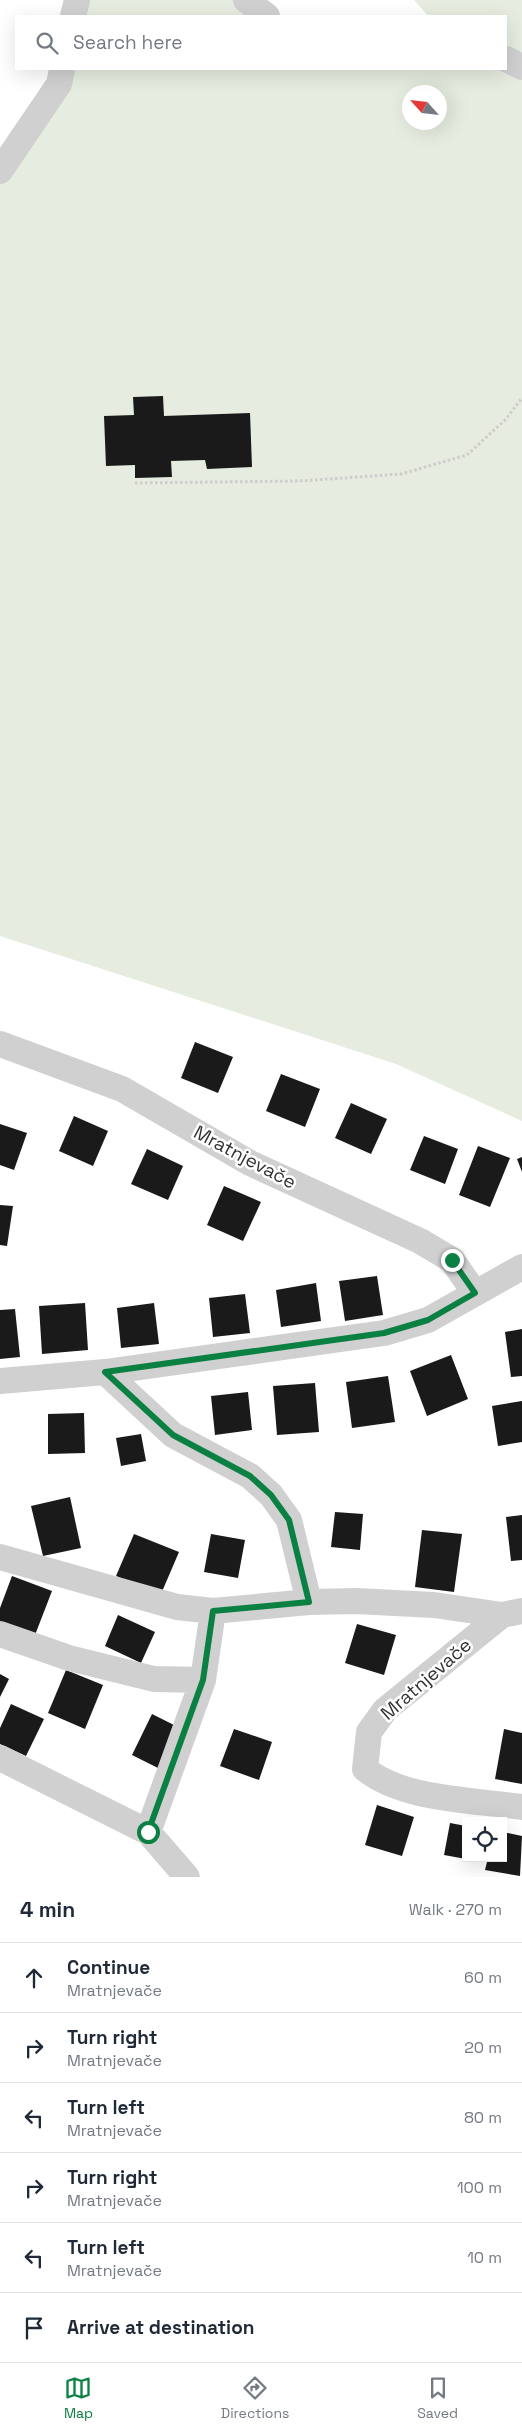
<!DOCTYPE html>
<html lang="en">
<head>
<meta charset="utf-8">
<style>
  :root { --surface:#fff; --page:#f2f2f3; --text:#1f2937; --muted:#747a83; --line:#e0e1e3; --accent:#0b8043 }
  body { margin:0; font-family:"Space Grotesk",sans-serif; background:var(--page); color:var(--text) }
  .controls { position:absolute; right:15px; bottom:15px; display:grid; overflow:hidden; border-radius:0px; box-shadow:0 5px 20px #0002 }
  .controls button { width:45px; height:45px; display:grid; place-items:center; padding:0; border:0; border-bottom:1px solid var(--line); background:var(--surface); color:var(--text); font:25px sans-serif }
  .compass { position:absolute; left:402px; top:85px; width:45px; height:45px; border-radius:50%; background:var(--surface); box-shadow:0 5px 20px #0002; rotate:297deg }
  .stop { position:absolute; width:15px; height:15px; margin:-11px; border:4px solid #0b8043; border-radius:50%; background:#fff }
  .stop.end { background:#0b8043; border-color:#fff; box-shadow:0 1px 5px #0008 }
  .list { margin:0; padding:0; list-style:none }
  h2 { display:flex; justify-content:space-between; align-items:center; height:65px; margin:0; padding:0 20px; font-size:21px }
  h2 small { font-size:16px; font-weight:400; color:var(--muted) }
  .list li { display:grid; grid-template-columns:32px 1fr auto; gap:15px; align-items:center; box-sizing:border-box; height:70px; padding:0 20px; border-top:1px solid var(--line) }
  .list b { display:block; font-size:19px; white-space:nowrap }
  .list p { margin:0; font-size:16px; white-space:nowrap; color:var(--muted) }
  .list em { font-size:16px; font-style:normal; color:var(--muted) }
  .icon { flex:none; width:28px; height:28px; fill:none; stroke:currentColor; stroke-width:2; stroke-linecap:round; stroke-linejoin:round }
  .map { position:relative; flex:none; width:522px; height:1877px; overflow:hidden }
  .search { position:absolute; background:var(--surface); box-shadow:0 5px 20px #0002; left:15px; right:15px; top:15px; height:55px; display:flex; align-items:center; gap:12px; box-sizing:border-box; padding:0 18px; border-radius:0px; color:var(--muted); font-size:19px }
  .sheet { height:485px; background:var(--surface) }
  nav { display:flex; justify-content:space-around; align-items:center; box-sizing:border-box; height:70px; border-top:1px solid var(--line); background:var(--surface); font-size:14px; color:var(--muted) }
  nav a { display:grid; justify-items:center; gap:2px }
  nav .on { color:var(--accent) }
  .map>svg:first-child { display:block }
  .green { fill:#e6ecdf; fill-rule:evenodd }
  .building { fill:#1a1a1a }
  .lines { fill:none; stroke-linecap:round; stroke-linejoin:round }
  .path { stroke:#cdcdcd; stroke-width:3; stroke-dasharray:2.5 2.5; stroke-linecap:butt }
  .minor { stroke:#d0d0d0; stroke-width:26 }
  .route { stroke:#0b8043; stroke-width:6 }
  .labels { text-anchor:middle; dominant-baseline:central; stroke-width:5; stroke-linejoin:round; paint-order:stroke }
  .street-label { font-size:19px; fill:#333; stroke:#fff }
</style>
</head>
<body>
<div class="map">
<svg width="522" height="1877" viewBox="0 0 522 1877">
  <rect width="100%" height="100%" fill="#fff"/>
  <path class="green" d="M77,0H246L267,16H73Z
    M414,0H522V1121L396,1064L0,936V171L62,69H506V16H428ZM410,92H440V122H410Z"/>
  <path class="building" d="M163,396L164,416L250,413L252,467L207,469L205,460L171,461L172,477L135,478V465L106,466L104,416L134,415L133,397Z
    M195,1042L233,1057L218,1093L181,1078Z
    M281,1074L320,1089L305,1127L266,1111Z
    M351,1103L387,1119L371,1154L335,1138Z
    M74,1116L108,1131L93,1166L59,1151Z
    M0,1124L27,1133L14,1170L0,1165Z
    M424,1136L458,1149L445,1184L410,1170Z
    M478,1146L510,1158L490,1207L459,1195Z
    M147,1149L183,1166L168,1200L131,1184Z
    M522,1157V1172L517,1159Z
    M224,1186L261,1202L243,1241L207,1225Z
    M0,1205L13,1206L7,1246L0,1245Z
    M377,1276L383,1315L345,1321L339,1281Z
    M316,1283L321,1321L281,1327L276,1290Z
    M245,1294L250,1333L213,1337L209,1298Z
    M85,1303L88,1350L42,1354L39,1306Z
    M154,1303L159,1344L121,1348L117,1308Z
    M15,1309L20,1357L0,1359V1310Z
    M522,1329V1376L511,1377L505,1332Z
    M451,1355L468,1399L427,1416L410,1371Z
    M388,1376L395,1422L352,1428L346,1382Z
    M315,1383L319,1432L277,1435L273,1386Z
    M248,1392L252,1430L215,1435L211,1396Z
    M522,1401V1442L498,1446L492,1406Z
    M84,1413L85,1453L48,1454V1414Z
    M141,1434L146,1461L121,1466L116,1438Z
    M70,1497L81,1548L43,1556L31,1506Z
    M335,1512L363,1514L360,1550L331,1547Z
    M522,1515V1560L511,1561L506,1517Z
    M422,1530L462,1534L454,1592L415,1587Z
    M134,1534L179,1552L161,1594L116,1576Z
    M211,1534L245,1540L238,1578L204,1572Z
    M12,1576L52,1591L35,1635L0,1622V1608Z
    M118,1615L155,1632L141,1663L105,1646Z
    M357,1624L396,1635L384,1675L345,1663Z
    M66,1670L103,1685L85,1729L48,1713Z
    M0,1674L9,1679L0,1697Z
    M11,1704L44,1719L26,1756L0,1744V1728Z
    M152,1714L178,1727L158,1768L132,1755Z
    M234,1729L272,1742L259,1780L220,1766Z
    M504,1729L522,1733V1784L495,1779Z
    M377,1805L414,1817L402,1856L365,1845Z
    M450,1823L466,1826V1859L444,1855Z
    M503,1832L522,1836L520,1876L485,1870L488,1858H503Z"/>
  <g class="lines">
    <path class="path" d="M135,483L300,481L401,474L467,455L506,419L522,398"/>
    <path class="minor" d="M246,0L267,16
      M73,16L77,0
      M506,59L522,67
      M0,171L59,84L62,69
      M0,1044L122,1089L250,1163L420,1241L452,1260L475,1293
      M105,1372L173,1435L250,1476L271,1495L289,1520L309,1602
      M0,1381L105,1372L384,1333L428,1320L522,1267
      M0,1557L177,1607L213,1611L309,1602L356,1601L434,1605L502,1615L522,1611
      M502,1615L385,1710L369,1732L365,1769C403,1800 473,1800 522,1807
      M0,1634L69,1658L154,1679L203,1680
      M0,1758L148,1832L187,1877
      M148,1832L203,1680L213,1611"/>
  </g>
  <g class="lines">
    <path class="route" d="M148,1832L203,1680L213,1611L309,1602L289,1520L271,1495L250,1476L173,1435L105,1372L384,1333L428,1320L475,1293L452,1260"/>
  </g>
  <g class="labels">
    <g class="street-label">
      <text transform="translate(245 1157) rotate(28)">Mratnjevače</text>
      <text transform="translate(426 1679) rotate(-41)">Mratnjevače</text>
    </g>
  </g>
</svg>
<div class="controls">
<button><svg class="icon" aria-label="locate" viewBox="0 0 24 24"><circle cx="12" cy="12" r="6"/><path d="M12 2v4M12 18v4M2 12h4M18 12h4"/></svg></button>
</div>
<svg class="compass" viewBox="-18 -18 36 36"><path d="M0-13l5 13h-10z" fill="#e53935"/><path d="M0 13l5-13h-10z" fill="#747a83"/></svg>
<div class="stop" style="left:148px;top:1832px"></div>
<div class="stop end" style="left:452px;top:1260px"></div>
<div class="search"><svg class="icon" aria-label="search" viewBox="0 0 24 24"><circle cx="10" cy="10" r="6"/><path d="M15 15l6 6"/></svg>Search here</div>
</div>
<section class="sheet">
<h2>4 min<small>Walk · 270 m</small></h2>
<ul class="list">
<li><svg class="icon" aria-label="ahead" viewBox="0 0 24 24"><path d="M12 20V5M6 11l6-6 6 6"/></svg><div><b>Continue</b><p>Mratnjevače</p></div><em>60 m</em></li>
<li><svg class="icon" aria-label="right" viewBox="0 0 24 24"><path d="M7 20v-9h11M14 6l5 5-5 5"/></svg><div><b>Turn right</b><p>Mratnjevače</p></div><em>20 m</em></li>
<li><svg class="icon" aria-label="left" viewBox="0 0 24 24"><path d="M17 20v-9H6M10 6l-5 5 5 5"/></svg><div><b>Turn left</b><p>Mratnjevače</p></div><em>80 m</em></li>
<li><svg class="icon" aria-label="right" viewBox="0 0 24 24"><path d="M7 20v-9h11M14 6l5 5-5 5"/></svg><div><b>Turn right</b><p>Mratnjevače</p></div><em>100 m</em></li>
<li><svg class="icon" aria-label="left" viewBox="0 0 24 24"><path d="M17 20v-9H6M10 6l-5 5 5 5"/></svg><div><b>Turn left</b><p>Mratnjevače</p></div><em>10 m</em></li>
<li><svg class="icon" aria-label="arrive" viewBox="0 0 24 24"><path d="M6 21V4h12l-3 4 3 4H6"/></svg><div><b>Arrive at destination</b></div></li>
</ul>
</section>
<nav>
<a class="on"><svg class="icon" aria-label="map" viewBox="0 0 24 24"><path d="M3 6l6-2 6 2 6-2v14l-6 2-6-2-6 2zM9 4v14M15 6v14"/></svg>Map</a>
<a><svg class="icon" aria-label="directions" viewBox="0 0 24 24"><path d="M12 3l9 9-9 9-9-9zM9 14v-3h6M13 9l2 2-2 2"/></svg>Directions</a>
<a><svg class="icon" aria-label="saved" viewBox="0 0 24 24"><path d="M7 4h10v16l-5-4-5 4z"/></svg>Saved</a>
</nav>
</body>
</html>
